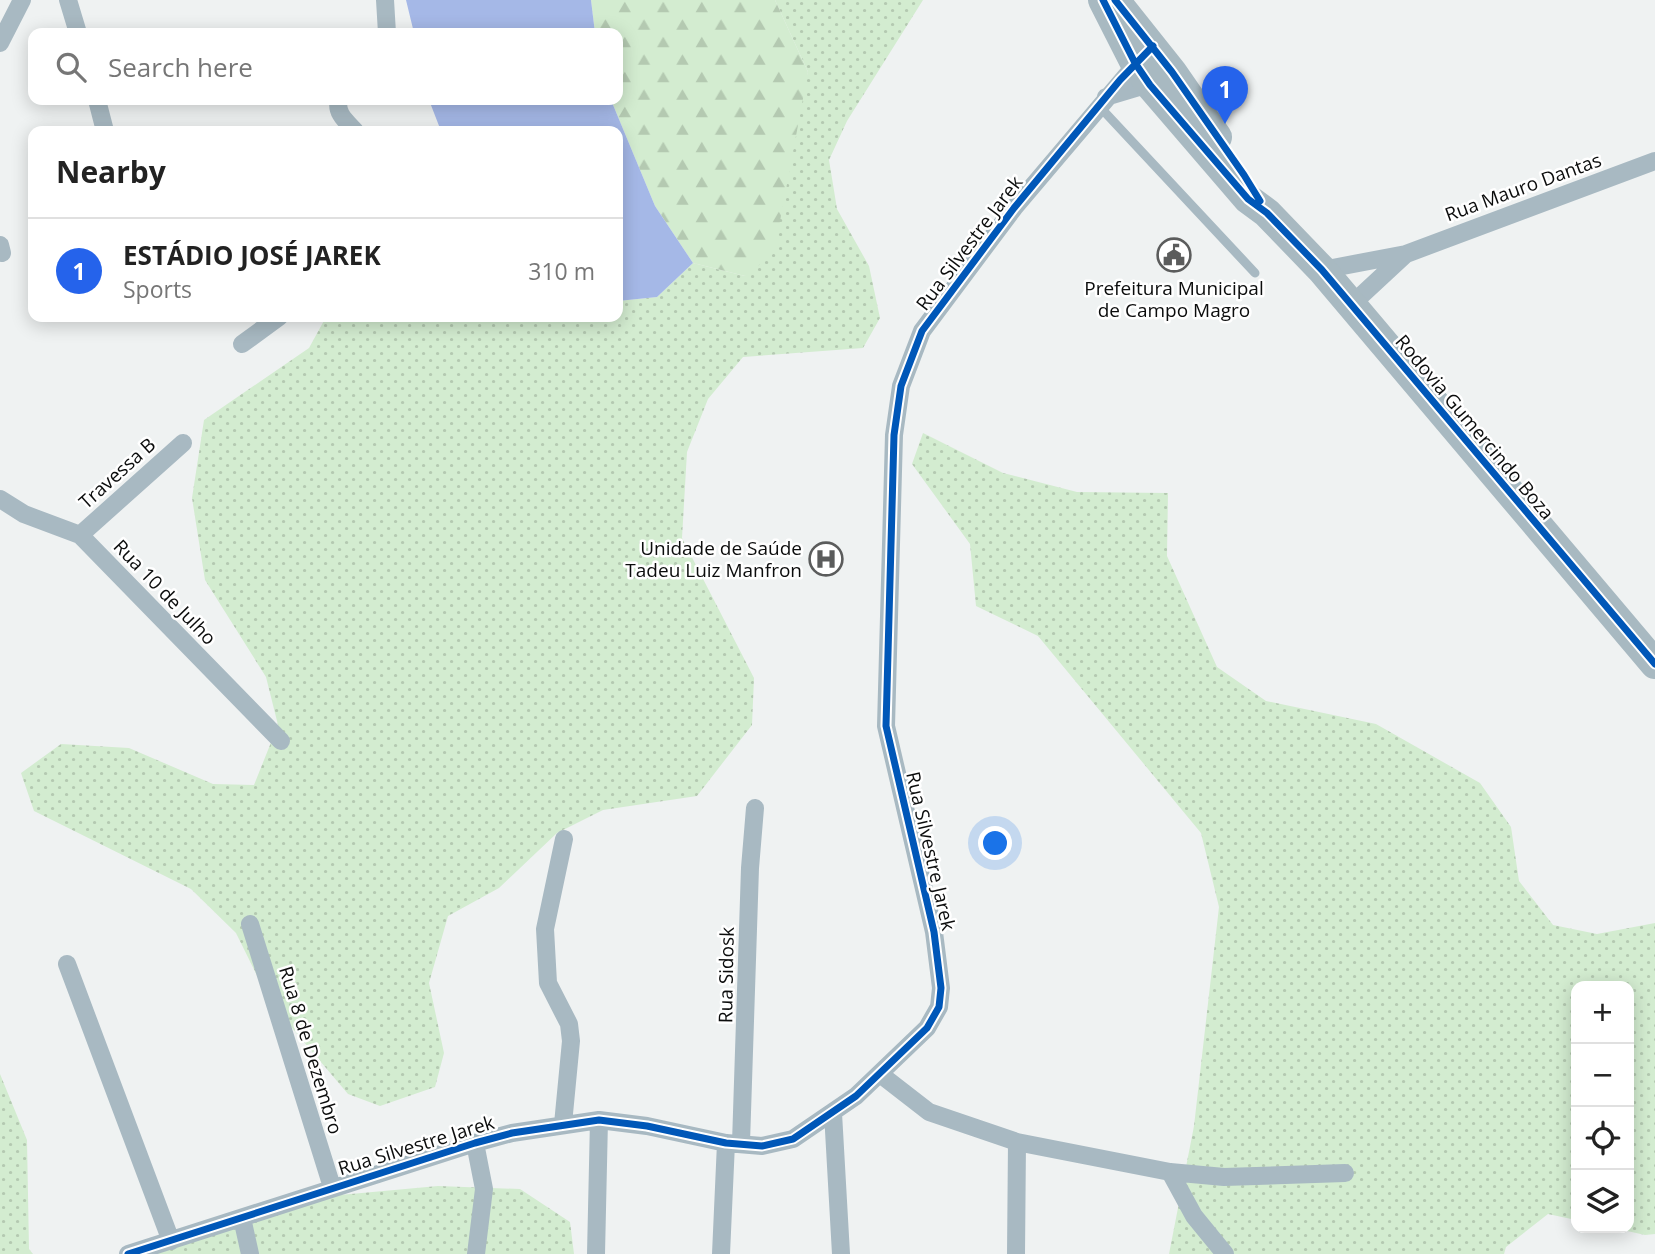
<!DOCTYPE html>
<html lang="en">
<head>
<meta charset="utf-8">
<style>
  :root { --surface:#fff; --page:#f2f2f2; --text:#222; --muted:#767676; --line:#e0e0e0; --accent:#2563eb }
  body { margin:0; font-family:"Open Sans",sans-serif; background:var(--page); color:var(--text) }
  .controls { position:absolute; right:21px; bottom:21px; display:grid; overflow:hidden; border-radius:14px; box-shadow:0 4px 18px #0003 }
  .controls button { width:63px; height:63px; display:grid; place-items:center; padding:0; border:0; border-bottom:2px solid var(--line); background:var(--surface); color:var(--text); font:35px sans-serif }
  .you { position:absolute; left:996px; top:844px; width:24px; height:24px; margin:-18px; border:5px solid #fff; border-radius:50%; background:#1a73e8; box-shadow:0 0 0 10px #1a73e833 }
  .badge { display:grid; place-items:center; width:46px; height:46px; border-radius:50%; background:var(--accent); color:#fff; font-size:23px; font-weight:700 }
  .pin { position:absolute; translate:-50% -58px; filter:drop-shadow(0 2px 4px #0008) }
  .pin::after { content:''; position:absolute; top:37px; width:24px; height:21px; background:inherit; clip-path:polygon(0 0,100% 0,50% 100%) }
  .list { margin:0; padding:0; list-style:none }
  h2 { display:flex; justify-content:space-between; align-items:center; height:91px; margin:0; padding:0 28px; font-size:30px }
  h2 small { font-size:23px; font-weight:400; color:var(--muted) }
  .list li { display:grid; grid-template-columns:46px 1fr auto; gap:21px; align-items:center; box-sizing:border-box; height:105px; padding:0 28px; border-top:2px solid var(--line) }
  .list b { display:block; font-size:26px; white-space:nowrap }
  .list p { margin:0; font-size:23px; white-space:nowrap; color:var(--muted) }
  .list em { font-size:23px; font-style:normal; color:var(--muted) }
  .icon { flex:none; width:38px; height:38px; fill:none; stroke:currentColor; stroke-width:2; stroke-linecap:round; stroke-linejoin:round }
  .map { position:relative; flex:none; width:1655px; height:1254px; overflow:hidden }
  .search { position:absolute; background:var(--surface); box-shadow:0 4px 18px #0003; left:28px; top:28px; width:595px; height:77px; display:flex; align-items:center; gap:18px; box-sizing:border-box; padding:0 24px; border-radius:14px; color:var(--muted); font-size:26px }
  .panel { position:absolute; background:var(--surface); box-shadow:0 4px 18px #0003; left:28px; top:126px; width:595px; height:196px; border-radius:14px }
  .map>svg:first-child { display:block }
  .grass { fill:url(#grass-dots) }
  .forest { fill:url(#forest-firs) }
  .water { fill:#a5b8e7 }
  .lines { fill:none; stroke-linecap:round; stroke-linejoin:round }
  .service { stroke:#a8b9c2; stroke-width:9 }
  .minor { stroke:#a8b9c2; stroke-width:18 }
  .primary { stroke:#a8b9c1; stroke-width:30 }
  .cycleway-casing { stroke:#fff; stroke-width:11 }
  .cycleway { stroke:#0057b8; stroke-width:7 }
  .labels { text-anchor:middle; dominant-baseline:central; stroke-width:5; stroke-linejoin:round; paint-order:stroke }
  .street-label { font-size:19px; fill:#0b0c0c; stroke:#fff }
  .poi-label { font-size:19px; fill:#0b0c0c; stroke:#fff }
</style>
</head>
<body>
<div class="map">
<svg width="1655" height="1254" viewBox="0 0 1655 1254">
  <defs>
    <pattern id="grass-dots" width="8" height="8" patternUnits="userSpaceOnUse" patternTransform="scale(1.75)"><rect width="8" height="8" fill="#d3ecd0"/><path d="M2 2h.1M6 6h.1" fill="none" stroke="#b4c9b1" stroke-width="1.8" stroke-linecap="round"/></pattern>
    <pattern id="forest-firs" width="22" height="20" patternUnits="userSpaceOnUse" patternTransform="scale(1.75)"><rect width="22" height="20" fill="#d3ecd0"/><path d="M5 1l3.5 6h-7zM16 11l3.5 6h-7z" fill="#b4c9b1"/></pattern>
  </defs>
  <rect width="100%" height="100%" fill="#eff2f2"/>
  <path class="grass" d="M775,0H923L847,121L829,160L837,209L869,266L880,318L863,348L743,357L708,399L687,452L682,538L754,678L752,725L697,796L603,810L557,833L499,888L448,916L429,983L444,1053L435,1087L380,1106L348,1094L270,1002L236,933L191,889L34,811L21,773L61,744L129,748L213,784L254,785L278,725L266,677L205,580L192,498L204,420L309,348L326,317H618V301L657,297L693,263L745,276L808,72Z
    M923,433L1003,473L1077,492L1168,493L1167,556L1217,667L1266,701L1376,724L1480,783L1511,827L1519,881L1553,925L1597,934L1655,923V1234L1645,1235L1614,1228H1629V986H1576V1220L1548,1214L1506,1247L1504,1254H1169L1194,1126L1219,907L1201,833L1038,636L976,606L970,544L912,464Z
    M0,1074L27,1140L29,1249L33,1254H0Z
    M438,1186L520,1189L570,1222L574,1254H134L318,1197Z"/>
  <path class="forest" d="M591,0H775L808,72L774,253L745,276L693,263L655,206L611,100H618V33H595Z"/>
  <path class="water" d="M406,0H591L595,33H414Z
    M429,100H611L655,206L693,263L657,297L618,301V131H441Z"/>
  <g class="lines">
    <path class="service" d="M1099,106L1255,273"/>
    <path class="minor" d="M68,0L78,33
      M385,0L387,33
      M0,43L22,0
      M1106,97L1156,82
      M97,100L105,131
      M339,100C335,113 347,122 355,131
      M0,245L2,253
      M1322,270L1406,254L1655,161
      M1351,305L1406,254
      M242,344L279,317
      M0,499L24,514L80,535L281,741
      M80,535L183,443
      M250,924L332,1187
      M67,964L171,1241
      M880,1074L929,1112L1017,1142L1170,1172L1224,1177L1345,1173
      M833,1113L841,1254
      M563,1124L571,1041L569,1024L548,983L545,929L564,839
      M475,1143L484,1189L476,1254
      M741,1143L750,868L755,808
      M1170,1172L1194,1216L1225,1254
      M242,1218L250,1254
      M128,1254L475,1143L512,1133L599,1120L647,1126L726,1143L762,1146L793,1139L856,1096L927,1028L939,1007L941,988L934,932L886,726L894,435L901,386L922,331L1014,208L1142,57
      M596,1254L599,1120
      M721,1254L726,1143
      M1016,1254L1017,1142"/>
    <path class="primary" d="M1103,0L1135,63L1150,85L1248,199L1267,213L1322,270L1655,664
      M1117,3L1172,72L1217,137"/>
    <defs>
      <path id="cycleway" d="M1103,0L1135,63L1150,85L1248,199L1267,213L1322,270L1655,664
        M1115,0L1172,72L1244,175L1260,201
        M128,1254L475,1143L512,1133L599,1120L647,1126L726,1143L762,1146L793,1139L856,1096L927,1028L939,1007L941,988L934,932L886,726L894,435L901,386L922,331L1014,208L1120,80L1153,46"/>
    </defs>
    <use href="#cycleway" class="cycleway-casing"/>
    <use href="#cycleway" class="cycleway"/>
  </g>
  <defs>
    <symbol id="civic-ring" viewBox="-11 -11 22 22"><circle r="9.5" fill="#fff" stroke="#5b5c5c" stroke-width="1.5"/><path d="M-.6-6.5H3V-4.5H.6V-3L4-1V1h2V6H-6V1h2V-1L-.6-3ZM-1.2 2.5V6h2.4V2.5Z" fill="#5b5c5c"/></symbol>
    <symbol id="hospital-ring" viewBox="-11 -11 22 22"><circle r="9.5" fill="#fff" stroke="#5b5c5c" stroke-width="1.5"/><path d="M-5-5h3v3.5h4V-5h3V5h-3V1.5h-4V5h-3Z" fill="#5b5c5c"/></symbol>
  </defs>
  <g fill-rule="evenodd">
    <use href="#civic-ring" x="1155" y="236" width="38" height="38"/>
    <use href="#hospital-ring" x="807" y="540" width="38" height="38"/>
  </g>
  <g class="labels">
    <g class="street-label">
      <text transform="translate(1523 187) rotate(-20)">Rua Mauro Dantas</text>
      <text transform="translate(969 243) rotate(-53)">Rua Silvestre Jarek</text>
      <text transform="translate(1475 427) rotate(50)">Rodovia Gumercindo Boza</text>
      <text transform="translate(117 473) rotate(-42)">Travessa B</text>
      <text transform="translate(165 592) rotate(46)">Rua 10 de Julho</text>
      <text transform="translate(931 851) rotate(77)">Rua Silvestre Jarek</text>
      <text transform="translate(726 975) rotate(-89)">Rua Sidosk</text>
      <text transform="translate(311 1050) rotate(73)">Rua 8 de Dezembro</text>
      <text transform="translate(416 1145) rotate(-17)">Rua Silvestre Jarek</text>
    </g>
    <g class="poi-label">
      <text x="1174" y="288">Prefeitura Municipal<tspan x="1174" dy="22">de Campo Magro</tspan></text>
      <text x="802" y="548" text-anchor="end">Unidade de Saúde<tspan x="802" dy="22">Tadeu Luiz Manfron</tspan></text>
    </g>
  </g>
</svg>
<div class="controls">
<button>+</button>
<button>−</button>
<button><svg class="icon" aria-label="locate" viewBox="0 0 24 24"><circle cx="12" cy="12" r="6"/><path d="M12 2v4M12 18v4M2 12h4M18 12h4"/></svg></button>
<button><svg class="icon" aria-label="layers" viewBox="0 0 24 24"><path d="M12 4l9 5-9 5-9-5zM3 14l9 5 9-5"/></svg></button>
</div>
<div class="you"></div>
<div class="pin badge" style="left:1225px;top:124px">1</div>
<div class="search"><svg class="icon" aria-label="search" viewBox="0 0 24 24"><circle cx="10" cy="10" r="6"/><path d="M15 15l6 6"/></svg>Search here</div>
<section class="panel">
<h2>Nearby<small></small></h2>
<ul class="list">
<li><span class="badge">1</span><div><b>ESTÁDIO JOSÉ JAREK</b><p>Sports</p></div><em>310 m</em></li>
</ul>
</section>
</div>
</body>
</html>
